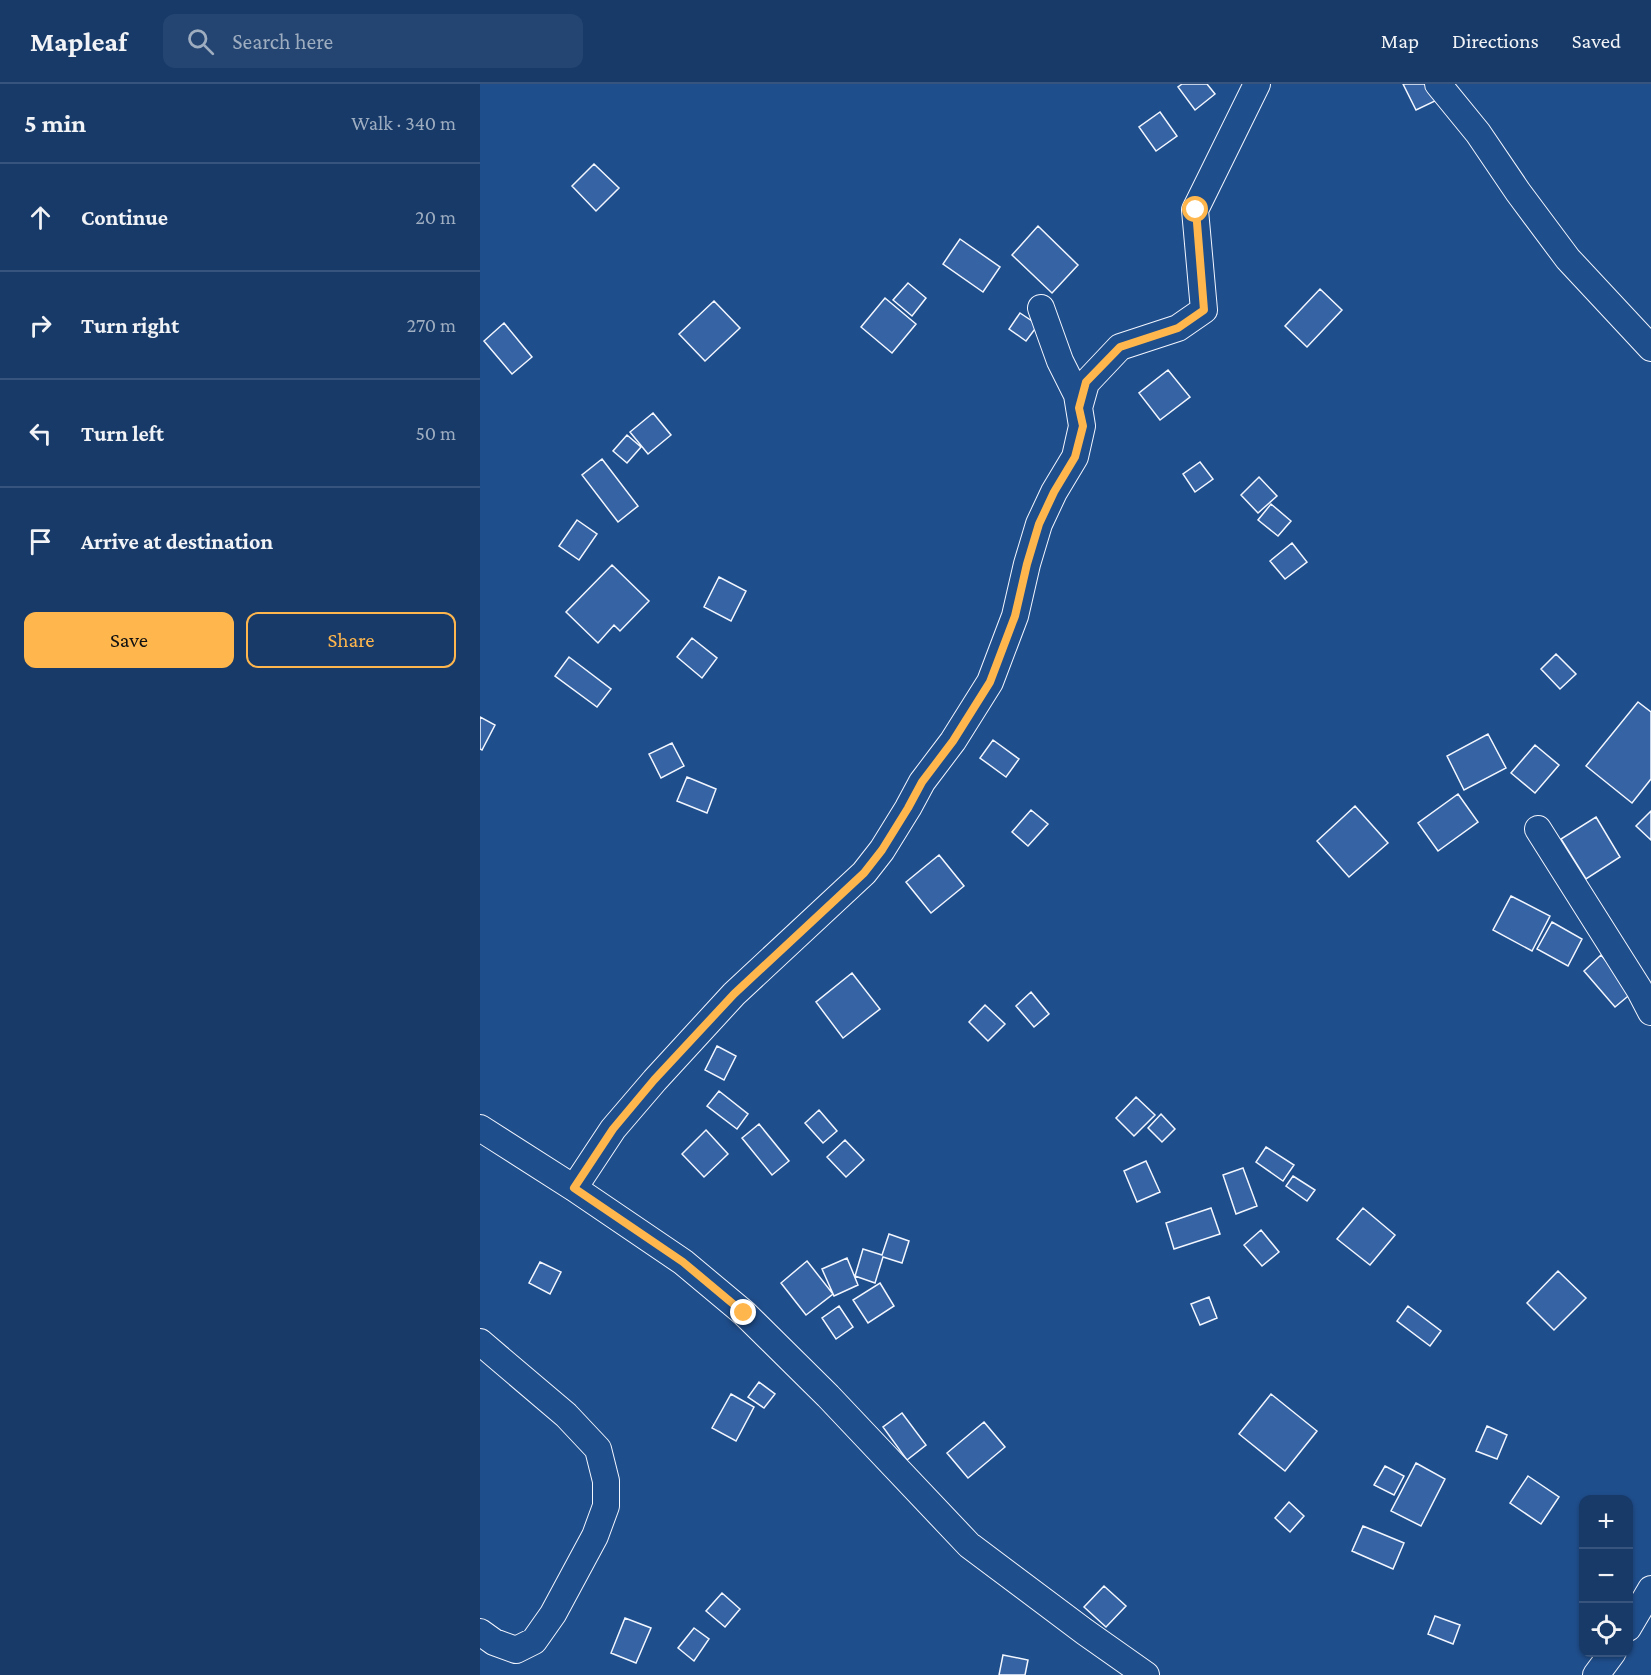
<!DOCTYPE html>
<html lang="en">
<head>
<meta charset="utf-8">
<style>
  :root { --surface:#173a69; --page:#244571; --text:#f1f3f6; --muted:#9eadc0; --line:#36547d; --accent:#ffb74d }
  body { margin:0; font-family:"Crimson Pro",serif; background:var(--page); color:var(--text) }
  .controls { position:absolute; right:18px; bottom:18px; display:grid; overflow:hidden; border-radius:12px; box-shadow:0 2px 4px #0004 }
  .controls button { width:54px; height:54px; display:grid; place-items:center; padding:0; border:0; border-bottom:2px solid var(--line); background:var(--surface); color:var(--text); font:30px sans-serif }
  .stop { position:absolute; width:18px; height:18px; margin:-14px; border:4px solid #ffb74d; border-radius:50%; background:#fff }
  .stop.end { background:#ffb74d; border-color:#fff; box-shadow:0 2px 6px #0008 }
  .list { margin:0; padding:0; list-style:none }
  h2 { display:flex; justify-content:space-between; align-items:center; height:78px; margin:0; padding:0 24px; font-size:26px }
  h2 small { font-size:20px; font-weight:400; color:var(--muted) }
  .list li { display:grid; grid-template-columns:39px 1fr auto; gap:18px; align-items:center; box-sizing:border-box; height:108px; padding:0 24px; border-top:2px solid var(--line) }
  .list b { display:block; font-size:22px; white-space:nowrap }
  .list em { font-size:20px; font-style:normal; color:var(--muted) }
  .actions { display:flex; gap:12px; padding:18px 24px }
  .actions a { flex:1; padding:14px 0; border:2px solid var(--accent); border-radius:12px; text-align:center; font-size:21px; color:var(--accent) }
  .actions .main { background:var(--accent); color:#111 }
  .icon { flex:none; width:33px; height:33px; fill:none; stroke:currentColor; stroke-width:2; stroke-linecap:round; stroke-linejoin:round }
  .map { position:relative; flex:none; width:1171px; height:1591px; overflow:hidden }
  header { display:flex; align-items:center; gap:36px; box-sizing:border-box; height:84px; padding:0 30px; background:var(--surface); border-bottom:2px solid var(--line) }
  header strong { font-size:28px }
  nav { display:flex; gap:33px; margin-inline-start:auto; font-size:21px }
  .search { width:420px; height:54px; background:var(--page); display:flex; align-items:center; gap:15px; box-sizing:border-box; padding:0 21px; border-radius:12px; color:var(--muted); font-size:22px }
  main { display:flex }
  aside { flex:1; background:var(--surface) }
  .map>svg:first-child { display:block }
  .building { fill:#3563a3; stroke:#f2f6ff; stroke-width:1.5 }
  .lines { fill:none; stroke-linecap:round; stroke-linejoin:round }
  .street-casing { stroke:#f2f6ff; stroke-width:28 }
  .street { stroke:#1f4e8c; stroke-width:26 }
  .route { stroke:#ffb74d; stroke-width:8 }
</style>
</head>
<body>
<header>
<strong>Mapleaf</strong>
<div class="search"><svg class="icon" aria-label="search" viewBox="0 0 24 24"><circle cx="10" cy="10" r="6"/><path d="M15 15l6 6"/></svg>Search here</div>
<nav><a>Map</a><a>Directions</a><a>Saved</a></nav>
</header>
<main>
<aside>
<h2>5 min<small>Walk · 340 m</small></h2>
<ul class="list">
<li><svg class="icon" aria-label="ahead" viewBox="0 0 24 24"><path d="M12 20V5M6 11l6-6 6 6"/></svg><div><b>Continue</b></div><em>20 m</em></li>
<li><svg class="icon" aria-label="right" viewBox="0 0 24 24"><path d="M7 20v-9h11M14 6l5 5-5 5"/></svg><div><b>Turn right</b></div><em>270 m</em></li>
<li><svg class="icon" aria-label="left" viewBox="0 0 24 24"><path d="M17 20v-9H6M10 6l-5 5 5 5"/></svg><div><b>Turn left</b></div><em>50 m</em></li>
<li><svg class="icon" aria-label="arrive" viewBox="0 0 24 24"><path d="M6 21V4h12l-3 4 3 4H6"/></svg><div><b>Arrive at destination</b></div></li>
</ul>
<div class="actions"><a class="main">Save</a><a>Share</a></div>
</aside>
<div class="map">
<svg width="1171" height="1591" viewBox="0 0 1171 1591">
  <rect width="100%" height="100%" fill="#1f4e8c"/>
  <path class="building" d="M702,0H727L735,10L715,26L698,3Z
    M923,0H946L955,17L936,26Z
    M680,28L697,52L676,67L659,43Z
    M114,80L139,104L116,127L92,102Z
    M558,142L598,181L572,209L532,171Z
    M480,155L520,183L503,208L463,180Z
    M428,199L446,214L432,232L413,216Z
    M840,205L862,226L827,263L805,242Z
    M405,214L436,240L412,269L381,243Z
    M234,217L260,244L225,277L199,250Z
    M540,229L558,241L546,257L529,245Z
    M24,239L52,273L32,290L4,257Z
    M688,286L710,313L680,336L659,309Z
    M173,329L191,351L168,370L150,348Z
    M147,351L161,363L147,379L133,367Z
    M122,375L158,422L138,438L102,391Z
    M720,378L733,395L715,408L703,390Z
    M779,393L797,412L778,429L761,411Z
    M791,420L811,437L798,452L778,436Z
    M97,436L117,450L99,476L79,462Z
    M812,459L827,478L805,495L790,477Z
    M132,481L169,517L140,547L134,541L118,559L86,528Z
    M239,493L266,507L251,537L224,523Z
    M212,554L237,574L222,594L197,573Z
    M1076,570L1096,590L1080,605L1061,585Z
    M89,573L131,605L117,623L75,592Z
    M1158,618L1171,628V695L1152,719L1106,682Z
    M0,633L15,641L2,666L0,665Z
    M1008,650L1026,684L984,706L967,672Z
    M513,656L539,675L526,693L500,674Z
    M192,659L204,682L181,694L169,670Z
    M1055,661L1079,681L1055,709L1031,689Z
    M207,693L236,705L227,729L197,717Z
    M978,710L998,738L958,767L938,739Z
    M875,722L908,759L869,793L837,757Z
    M551,726L568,740L548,762L532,748Z
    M1171,727V756L1156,742Z
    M1116,733L1140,773L1106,795L1081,755Z
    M459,771L484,802L451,829L426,798Z
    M1031,812L1070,832L1052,867L1013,846Z
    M1072,838L1102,855L1088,882L1057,865Z
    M1121,871L1153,908L1135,923L1104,887Z
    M372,889L400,925L363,954L336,918Z
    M551,908L569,930L554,943L536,922Z
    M505,921L525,940L508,957L489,938Z
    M237,962L256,972L244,996L225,986Z
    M239,1007L268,1030L257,1045L227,1022Z
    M656,1013L675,1031L654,1052L636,1034Z
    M339,1026L357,1047L343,1059L325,1039Z
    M681,1030L695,1045L682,1058L668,1044Z
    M279,1040L309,1077L292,1091L262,1054Z
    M226,1046L248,1070L224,1093L202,1070Z
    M365,1056L384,1076L366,1093L347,1073Z
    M786,1063L814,1081L803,1097L776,1078Z
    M666,1077L680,1108L657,1118L644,1087Z
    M763,1084L777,1122L756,1130L743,1091Z
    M813,1092L835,1106L827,1117L806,1102Z
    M731,1124L740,1150L694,1165L686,1139Z
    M883,1124L915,1151L890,1181L857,1155Z
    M781,1146L799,1168L782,1182L764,1161Z
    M409,1150L429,1157L422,1179L403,1173L395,1199L375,1192L383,1165L402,1171Z
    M367,1174L378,1201L354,1212L342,1185Z
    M327,1177L353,1210L326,1231L301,1199Z
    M60,1178L81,1188L70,1210L49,1199Z
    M1078,1187L1106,1214L1074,1246L1047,1219Z
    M400,1199L414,1222L388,1239L373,1216Z
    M729,1213L737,1234L720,1241L711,1220Z
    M359,1222L373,1243L356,1255L342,1234Z
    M928,1222L961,1247L950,1262L917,1237Z
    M279,1298L295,1310L284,1324L268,1313Z
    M251,1310L274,1323L256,1357L232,1344Z
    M791,1310L837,1347L805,1387L759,1350Z
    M422,1329L446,1361L427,1376L403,1343Z
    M504,1338L525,1363L488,1394L467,1369Z
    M1007,1342L1027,1351L1017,1375L996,1367Z
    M936,1379L965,1395L941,1442L911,1427Z
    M905,1382L924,1392L914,1411L894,1401Z
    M1048,1392L1079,1413L1061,1440L1030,1419Z
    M809,1418L824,1432L810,1448L795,1434Z
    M883,1442L924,1459L913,1485L872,1467Z
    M624,1502L646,1522L626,1543L604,1523Z
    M242,1509L260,1525L245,1543L226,1527Z
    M955,1532L980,1541L973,1560L948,1550Z
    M145,1534L171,1544L156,1579L131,1569Z
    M214,1544L229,1555L214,1577L198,1564Z
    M523,1571L548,1576L545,1591H519Z"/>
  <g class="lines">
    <defs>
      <path id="street" d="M958,0L998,49L1038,108L1088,175L1171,264
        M599,324L606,299L640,263L698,244L724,226L715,126L777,0
        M1058,745L1159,905L1171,928
        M0,1044L94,1104L203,1178L264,1229L348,1312L489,1461L605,1548L666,1591
        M94,1104L133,1045L175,996L254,910L384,789L402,766L428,724L442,698L473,657L510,598L535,532L547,480L559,440L574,408L595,373L602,342L597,311L580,277L561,224
        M0,1258L86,1331L118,1365L126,1397V1422L115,1452L73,1530L54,1557L36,1566L14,1558L0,1548
        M1148,1544L1171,1505
        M1116,1591L1133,1568"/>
    </defs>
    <use href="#street" class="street-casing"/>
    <use href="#street" class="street"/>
  </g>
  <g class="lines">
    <path class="route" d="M264,1229L203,1178L94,1104L133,1045L174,996L254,910L384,789L402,766L428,724L442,698L473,657L510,598L535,532L547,480L559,440L574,408L595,373L603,342L599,324L606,298L640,263L698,244L724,226L716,126"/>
  </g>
</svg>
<div class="controls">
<button>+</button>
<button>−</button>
<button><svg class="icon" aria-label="locate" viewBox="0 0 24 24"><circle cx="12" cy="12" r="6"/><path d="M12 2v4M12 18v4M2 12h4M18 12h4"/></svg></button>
</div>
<div class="stop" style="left:716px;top:126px"></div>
<div class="stop end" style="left:264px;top:1229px"></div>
</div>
</main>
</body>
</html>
